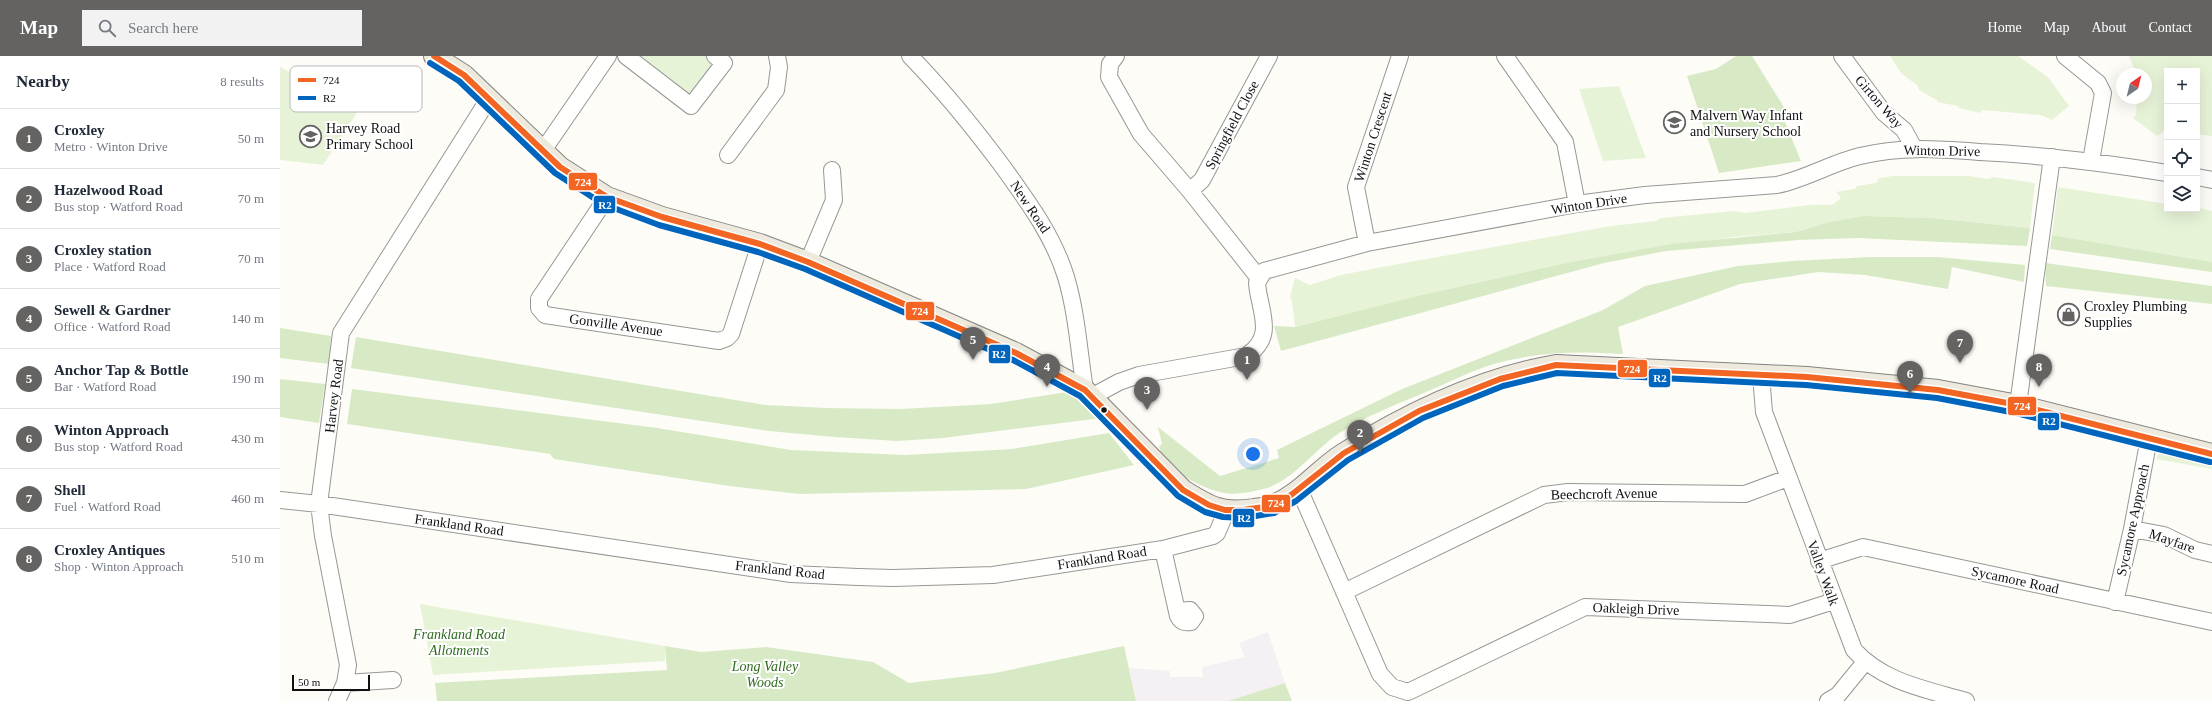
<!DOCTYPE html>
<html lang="en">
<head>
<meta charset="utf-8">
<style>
  :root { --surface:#fff; --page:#f2f2f3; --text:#1f2937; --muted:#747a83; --line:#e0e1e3; --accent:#646362 }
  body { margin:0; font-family:"Times New Roman",serif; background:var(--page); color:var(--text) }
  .controls { position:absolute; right:12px; top:12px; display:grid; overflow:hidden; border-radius:0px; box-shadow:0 4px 16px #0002 }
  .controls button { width:36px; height:36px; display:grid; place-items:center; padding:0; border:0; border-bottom:1px solid var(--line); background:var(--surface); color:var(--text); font:20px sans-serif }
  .compass { position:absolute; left:1836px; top:12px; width:36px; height:36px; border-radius:50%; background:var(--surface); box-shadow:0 4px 16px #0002; rotate:35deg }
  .scale { position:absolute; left:12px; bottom:10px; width:78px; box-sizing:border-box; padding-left:4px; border:2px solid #111; border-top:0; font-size:11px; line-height:14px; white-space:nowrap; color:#111; -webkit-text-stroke:3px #fff; paint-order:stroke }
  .you { position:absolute; left:973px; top:398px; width:14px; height:14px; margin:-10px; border:3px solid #fff; border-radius:50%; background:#1a73e8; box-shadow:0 0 0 6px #1a73e833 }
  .badge { display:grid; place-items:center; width:26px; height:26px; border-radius:50%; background:var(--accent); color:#fff; font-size:13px; font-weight:700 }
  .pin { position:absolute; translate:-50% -33px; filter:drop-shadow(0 1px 2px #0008) }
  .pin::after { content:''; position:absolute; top:21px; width:14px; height:12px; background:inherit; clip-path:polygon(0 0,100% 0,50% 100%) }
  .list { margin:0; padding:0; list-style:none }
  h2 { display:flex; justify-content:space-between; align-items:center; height:52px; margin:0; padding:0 16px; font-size:17px }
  h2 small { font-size:13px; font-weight:400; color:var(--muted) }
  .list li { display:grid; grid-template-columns:26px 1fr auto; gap:12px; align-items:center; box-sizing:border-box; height:60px; padding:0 16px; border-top:1px solid var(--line) }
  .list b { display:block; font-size:15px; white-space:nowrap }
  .list p { margin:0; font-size:13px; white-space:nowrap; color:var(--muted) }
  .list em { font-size:13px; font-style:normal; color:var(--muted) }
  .icon { flex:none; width:22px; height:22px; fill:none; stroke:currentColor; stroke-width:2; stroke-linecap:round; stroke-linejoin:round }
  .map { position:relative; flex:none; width:1932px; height:645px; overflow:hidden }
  header { display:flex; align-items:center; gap:24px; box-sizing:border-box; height:56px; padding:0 20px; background:var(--accent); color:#fff }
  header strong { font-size:19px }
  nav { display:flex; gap:22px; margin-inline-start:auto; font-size:14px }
  .search { width:280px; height:36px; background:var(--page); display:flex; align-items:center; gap:10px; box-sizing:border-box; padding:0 14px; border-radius:0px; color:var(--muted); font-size:15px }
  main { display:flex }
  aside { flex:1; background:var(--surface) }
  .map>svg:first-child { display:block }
  .industrial { fill:#f5f0f3 }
  .green { fill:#e7f3d7 }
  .forest { fill:#d8eac5 }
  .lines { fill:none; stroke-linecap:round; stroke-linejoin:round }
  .minor-casing { stroke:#979795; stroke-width:18 }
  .major-casing { stroke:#858482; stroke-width:22 }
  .minor { stroke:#fffffe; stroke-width:16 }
  .major { stroke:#ede9dc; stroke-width:20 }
  .bus-1-casing { stroke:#fff; stroke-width:9 }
  .bus-2-casing { stroke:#fff; stroke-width:9 }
  .bus-1 { stroke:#f26522; stroke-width:6 }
  .bus-2 { stroke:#0065bd; stroke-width:6 }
  .bus-dot { fill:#111; stroke:#fff; stroke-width:1.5 }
  .labels { text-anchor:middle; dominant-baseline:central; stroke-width:4; stroke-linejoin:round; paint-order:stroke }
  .street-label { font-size:14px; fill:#111; stroke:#fff }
  .poi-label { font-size:14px; fill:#111; stroke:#fff; text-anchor:start }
  .park-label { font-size:14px; font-style:italic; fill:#2f6b1f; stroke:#fff }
  .key { fill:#fff; stroke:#b8b8b8; stroke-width:1 }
  .key-label { font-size:11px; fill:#111 }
  .line-badge { stroke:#fff; stroke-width:1.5 }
  .badge-label { font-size:11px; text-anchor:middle; font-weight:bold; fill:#fff }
</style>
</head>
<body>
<header>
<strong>Map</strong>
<div class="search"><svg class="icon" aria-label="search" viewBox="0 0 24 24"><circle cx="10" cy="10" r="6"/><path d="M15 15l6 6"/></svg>Search here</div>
<nav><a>Home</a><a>Map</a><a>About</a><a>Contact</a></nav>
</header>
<main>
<aside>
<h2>Nearby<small>8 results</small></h2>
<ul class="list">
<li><span class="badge">1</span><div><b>Croxley</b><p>Metro · Winton Drive</p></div><em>50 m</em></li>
<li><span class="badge">2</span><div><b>Hazelwood Road</b><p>Bus stop · Watford Road</p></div><em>70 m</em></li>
<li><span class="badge">3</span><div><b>Croxley station</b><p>Place · Watford Road</p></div><em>70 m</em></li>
<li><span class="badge">4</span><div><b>Sewell &amp; Gardner</b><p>Office · Watford Road</p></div><em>140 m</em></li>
<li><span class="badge">5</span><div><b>Anchor Tap &amp; Bottle</b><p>Bar · Watford Road</p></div><em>190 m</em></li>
<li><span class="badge">6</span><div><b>Winton Approach</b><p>Bus stop · Watford Road</p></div><em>430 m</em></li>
<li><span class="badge">7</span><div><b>Shell</b><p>Fuel · Watford Road</p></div><em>460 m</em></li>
<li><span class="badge">8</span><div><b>Croxley Antiques</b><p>Shop · Winton Approach</p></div><em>510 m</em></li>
</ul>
</aside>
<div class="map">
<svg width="1932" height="645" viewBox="0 0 1932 645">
  <rect width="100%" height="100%" fill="#fdfcf7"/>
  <path class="industrial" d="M988,576L1005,627L948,645H856L849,612L890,615V621H923L922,611L965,601L959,587Z"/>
  <path class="green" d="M356,0H429L437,7L410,42Z
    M1610,0H1738L1768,21L1789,50L1772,64L1761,59L1702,54L1700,57L1679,52L1678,50L1657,46V44L1639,34L1638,30L1621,17Z
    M1849,0H1932V80L1917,78V15H1887V73L1877,80L1853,62L1856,59L1857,42H1866V18H1856Z
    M0,11L80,52L43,109L0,104Z
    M1339,30L1366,102L1323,105L1299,33Z
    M1613,120H1688L1708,123L1713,121L1755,127L1750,172L1652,162L1584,160L1549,166L1516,176L1453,181L1291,206L1141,239L1015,271L1012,245L1010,241L1015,222L1030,229L1061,219L1102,211L1331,170L1376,165L1381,162L1454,155L1465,157L1529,149H1552L1561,142L1556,136L1575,133L1577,130L1596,127L1599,122Z
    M1778,131L1887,148V153L1919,152L1932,155V206L1772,179Z
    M1884,396L1932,405V413L1876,403L1878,398Z
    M140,548L385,590V605L153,619Z"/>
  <path class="forest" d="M1456,0H1472L1507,56L1503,61L1521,105L1439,117L1407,20L1436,13Z
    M1584,160L1652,162L1750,172L1747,190L1578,182L1518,184L1386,195L1324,207L1001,295L994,270L1015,271L1141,239L1291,206L1392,188L1516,176L1549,166Z
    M1772,179L1932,206V216L1770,193Z
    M1589,201H1657L1745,209L1744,226L1672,211L1668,233L1585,219L1538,216L1460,228L1338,271L1343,298C1300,295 1256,296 1214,308C1189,315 1164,329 1139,339C1112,350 1082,362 1058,378C1034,394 1011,427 983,433C972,436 955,439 944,437C923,433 882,413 879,390L882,388L878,371L940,420L999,402L997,394L1122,333L1323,254L1365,230L1458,210L1513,205Z
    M1765,207L1932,230V248L1766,230Z
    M0,272L51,280L49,308L0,302Z
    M76,281L486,349L546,352L621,353L711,348L787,336L801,341L822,362L663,382L617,385L555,381L489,375L71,312Z
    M0,323L45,328L39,367L0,361Z
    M72,333L377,372L511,394L625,399L732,393L829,377L854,409L746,433L520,438L449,430L274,403L270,398L67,368Z
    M385,590L421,596L486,591L593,606L629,627L715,617L844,590L856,645H157L155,627L387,614Z
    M1005,627L1012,645H948Z"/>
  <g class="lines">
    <defs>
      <path id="minor" d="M346,0L411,50L444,7L435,0
        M630,0C664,35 694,72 723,111C748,146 773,179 786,221C797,258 799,296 805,334
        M836,0L830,8L829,21L861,78L910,135L978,221
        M1225,0L1285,86L1297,148
        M1562,0L1604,57L1624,74L1634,92
        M1785,0L1818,27L1823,37L1811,105
        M262,96L328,0
        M448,99L496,34L499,11L497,0
        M1917,121L1932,124
        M910,135L922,124L989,0
        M327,141L259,243V252L265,259L439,285L447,282L451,278L480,188
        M1087,187L1076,131L1120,0
        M528,206L554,144L552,114
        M1481,319L1484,356L1574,594C1603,626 1645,633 1686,645
        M813,340L839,326L859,319L966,300C997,280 979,255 977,227L984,215L1087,187L1297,148L1365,139L1497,129C1526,123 1551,107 1580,100C1621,90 1658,93 1700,96C1763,99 1825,107 1887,117
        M1738,349L1772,101
        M1020,435L1100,618L1112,631L1128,636L1305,551L1510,559L1554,545
        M0,444L39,448L511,518L578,521L613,522L713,519L883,493L933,480L937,477L946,456
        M1852,473L1884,479L1915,494L1932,498
        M883,493L898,560C901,566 904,567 911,566L915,560L910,554L897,555
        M1539,505L1583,491L1932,566
        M1064,536L1264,439L1288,436L1465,438L1508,422
        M1835,546L1852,473L1869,382
        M113,624L65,627L68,609L43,480L39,448L61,277L208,44
        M57,645L65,627
        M1548,645L1558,639L1585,606"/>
      <path id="major" d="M154,0L184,19L280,111L327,141L382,161L480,188L528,206L736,297L805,334L903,434C930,451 942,458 974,453C979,452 986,452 991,450C1021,438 1038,413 1064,397C1128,357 1201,322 1276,309L1527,321L1658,334L1738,349L1932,398"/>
    </defs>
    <use href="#minor" class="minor-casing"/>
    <use href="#major" class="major-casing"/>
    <use href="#minor" class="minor"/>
    <use href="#major" class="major"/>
    <defs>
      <path id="bus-1" d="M154,0L184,19L280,111L327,141L382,161L480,188L528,206L736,297L805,334L903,434L929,449L945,454H963L991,450L1011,439L1064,397L1139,355L1220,323L1276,309L1527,321L1658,334L1738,349L1932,398"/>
      <path id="bus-2" d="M150,7L179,25L275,117L323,148L379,169L478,196L525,213L733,304L800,340L898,440L925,456L943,461L964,462L994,457L1016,445L1068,404L1143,362L1223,330L1277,317L1526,329L1657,342L1736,357L1930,406"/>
    </defs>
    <use href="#bus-1" class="bus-1-casing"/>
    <use href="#bus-2" class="bus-2-casing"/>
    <use href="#bus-1" class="bus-1"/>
    <use href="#bus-2" class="bus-2"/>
  </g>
  <defs>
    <symbol id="school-ring" viewBox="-11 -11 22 22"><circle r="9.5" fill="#fff" stroke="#646362" stroke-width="1.5"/><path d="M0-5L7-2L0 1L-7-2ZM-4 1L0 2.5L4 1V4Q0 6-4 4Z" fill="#646362"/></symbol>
    <symbol id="shop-ring" viewBox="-11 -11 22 22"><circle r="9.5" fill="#fff" stroke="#646362" stroke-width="1.5"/><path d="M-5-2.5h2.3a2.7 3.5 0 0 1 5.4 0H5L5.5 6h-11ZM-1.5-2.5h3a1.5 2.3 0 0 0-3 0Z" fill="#646362"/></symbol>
  </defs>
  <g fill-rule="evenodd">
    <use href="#school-ring" x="1382" y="54" width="25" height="25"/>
    <use href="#school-ring" x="18" y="68" width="25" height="25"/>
    <use href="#shop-ring" x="1776" y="246" width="25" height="25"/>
  </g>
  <circle class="bus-dot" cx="824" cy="354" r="3.5"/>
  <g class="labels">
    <g class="street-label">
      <text transform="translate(1599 46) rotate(49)">Girton Way</text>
      <text transform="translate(952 69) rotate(-62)">Springfield Close</text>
      <text transform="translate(1093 81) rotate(-72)">Winton Crescent</text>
      <text transform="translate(1662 95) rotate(1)">Winton Drive</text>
      <text transform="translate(1309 148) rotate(-9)">Winton Drive</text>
      <text transform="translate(750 151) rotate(56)">New Road</text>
      <text transform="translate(336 269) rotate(8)">Gonville Avenue</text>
      <text transform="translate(54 340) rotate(-83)">Harvey Road</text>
      <text transform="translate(1324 438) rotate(-1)">Beechcroft Avenue</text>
      <text transform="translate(1853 464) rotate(-78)">Sycamore Approach</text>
      <text transform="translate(179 469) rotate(8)">Frankland Road</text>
      <text transform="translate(1892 485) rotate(19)">Mayfare</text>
      <text transform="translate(822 502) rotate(-9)">Frankland Road</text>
      <text transform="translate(500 514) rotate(6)">Frankland Road</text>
      <text transform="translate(1543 517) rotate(70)">Valley Walk</text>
      <text transform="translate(1735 524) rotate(12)">Sycamore Road</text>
      <text transform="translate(1356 553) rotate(2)">Oakleigh Drive</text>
    </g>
    <g class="poi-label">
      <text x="1410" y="59">Malvern Way Infant<tspan x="1410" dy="16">and Nursery School</tspan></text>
      <text x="46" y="72">Harvey Road<tspan x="46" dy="16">Primary School</tspan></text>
      <text x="1804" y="250">Croxley Plumbing<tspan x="1804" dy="16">Supplies</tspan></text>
    </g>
    <g class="park-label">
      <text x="179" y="578">Frankland Road<tspan x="179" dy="16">Allotments</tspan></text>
      <text x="485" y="610">Long Valley<tspan x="485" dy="16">Woods</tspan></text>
    </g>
  </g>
  <rect x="10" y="10" width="132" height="46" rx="6" class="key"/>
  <rect x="18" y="22" width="18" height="4" fill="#f26522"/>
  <rect x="18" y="40" width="18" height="4" fill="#0065bd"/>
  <g class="key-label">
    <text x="43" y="28">724</text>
    <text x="43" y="46">R2</text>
  </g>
  <g class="line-badge">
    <rect x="288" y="116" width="30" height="19" rx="4" fill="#f26522"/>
    <rect x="313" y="139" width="23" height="19" rx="4" fill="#0065bd"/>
    <rect x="625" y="245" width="30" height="20" rx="4" fill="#f26522"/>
    <rect x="708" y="288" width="23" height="20" rx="4" fill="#0065bd"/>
    <rect x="1337" y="303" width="31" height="19" rx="4" fill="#f26522"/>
    <rect x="1368" y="312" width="23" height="20" rx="4" fill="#0065bd"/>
    <rect x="1727" y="340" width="30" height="20" rx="4" fill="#f26522"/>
    <rect x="1757" y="356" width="23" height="19" rx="4" fill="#0065bd"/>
    <rect x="981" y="438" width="30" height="19" rx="4" fill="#f26522"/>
    <rect x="952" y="452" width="23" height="20" rx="4" fill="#0065bd"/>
  </g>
  <g class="badge-label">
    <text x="303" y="130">724</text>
    <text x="325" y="153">R2</text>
    <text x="640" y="259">724</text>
    <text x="719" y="302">R2</text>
    <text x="1352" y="317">724</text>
    <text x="1380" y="326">R2</text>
    <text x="1742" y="354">724</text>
    <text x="1769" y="369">R2</text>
    <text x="996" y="451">724</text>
    <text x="964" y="466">R2</text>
  </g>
</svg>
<div class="controls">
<button>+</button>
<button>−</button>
<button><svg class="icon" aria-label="locate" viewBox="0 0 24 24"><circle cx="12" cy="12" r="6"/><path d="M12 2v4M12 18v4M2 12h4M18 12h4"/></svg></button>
<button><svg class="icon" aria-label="layers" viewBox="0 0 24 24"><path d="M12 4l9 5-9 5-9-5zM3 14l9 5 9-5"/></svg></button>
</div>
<svg class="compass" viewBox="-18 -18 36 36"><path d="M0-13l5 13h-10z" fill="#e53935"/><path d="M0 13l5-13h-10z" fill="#747a83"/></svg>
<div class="scale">50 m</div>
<div class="you"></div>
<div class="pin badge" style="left:967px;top:324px">1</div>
<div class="pin badge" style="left:1080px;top:397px">2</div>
<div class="pin badge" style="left:867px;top:354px">3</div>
<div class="pin badge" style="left:767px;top:331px">4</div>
<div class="pin badge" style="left:693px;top:304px">5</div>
<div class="pin badge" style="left:1630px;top:338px">6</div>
<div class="pin badge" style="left:1680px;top:307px">7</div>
<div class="pin badge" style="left:1759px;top:331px">8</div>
</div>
</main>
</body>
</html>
